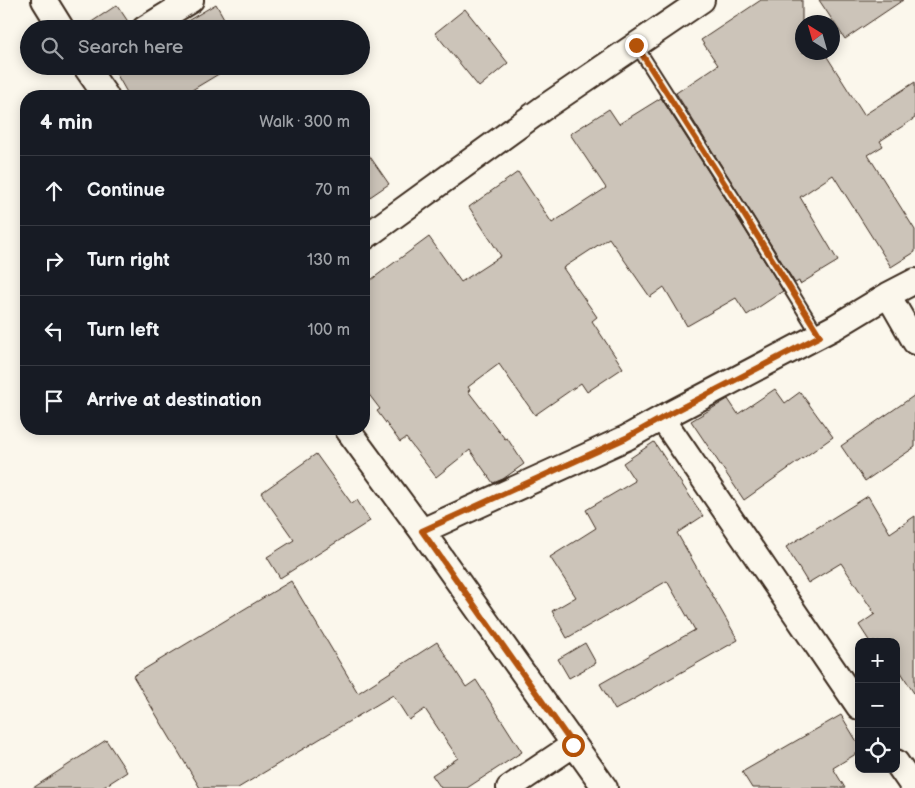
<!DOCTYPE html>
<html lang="en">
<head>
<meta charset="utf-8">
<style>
  :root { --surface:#171b24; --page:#20242c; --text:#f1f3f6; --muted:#9ea1a6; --line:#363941 }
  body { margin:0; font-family:"Balsamiq Sans",sans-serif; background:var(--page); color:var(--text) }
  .controls { position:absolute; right:15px; bottom:15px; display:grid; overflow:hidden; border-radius:10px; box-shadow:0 2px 12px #0003 }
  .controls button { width:45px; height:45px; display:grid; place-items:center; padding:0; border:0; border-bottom:1px solid var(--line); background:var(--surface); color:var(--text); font:25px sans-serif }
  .compass { position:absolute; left:795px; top:15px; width:45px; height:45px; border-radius:50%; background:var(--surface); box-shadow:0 2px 12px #0003; rotate:323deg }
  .stop { position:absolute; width:15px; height:15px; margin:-11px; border:4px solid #b45309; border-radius:50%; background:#fff }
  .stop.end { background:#b45309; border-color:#fff; box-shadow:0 1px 5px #0008 }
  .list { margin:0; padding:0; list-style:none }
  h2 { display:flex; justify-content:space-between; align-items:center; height:65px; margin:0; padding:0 20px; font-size:21px }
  h2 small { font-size:16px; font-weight:400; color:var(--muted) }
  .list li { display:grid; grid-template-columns:32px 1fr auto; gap:15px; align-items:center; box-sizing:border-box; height:70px; padding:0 20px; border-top:1px solid var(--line) }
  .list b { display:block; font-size:19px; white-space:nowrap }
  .list em { font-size:16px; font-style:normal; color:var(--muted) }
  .icon { flex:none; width:28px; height:28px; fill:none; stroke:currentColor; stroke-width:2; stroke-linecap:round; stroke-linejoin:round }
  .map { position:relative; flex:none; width:915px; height:788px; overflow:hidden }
  .search { position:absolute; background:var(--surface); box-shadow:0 2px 12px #0003; left:20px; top:20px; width:350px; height:55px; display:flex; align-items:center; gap:12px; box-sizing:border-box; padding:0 18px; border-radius:28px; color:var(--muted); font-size:19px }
  .panel { position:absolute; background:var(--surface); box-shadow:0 2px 12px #0003; left:20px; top:90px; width:350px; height:345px; border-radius:20px }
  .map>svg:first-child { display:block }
  .building { fill:#ccc4b9; stroke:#3b2a1e }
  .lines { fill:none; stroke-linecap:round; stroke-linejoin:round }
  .service-casing { stroke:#3b2a1e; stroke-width:15 }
  .minor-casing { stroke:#3b2a1e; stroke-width:28 }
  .service { stroke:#fbf7ec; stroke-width:11 }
  .minor { stroke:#fbf7ec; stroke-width:24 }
  .route { stroke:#b45309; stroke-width:6 }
</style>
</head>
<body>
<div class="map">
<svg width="915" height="788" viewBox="0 0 915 788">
  <rect width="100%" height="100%" fill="#fbf7ec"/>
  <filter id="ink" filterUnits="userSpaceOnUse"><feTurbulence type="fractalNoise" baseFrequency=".02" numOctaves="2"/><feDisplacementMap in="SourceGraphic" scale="10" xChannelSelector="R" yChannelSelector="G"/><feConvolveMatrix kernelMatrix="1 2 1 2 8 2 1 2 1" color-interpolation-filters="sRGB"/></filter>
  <g filter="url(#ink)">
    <path class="building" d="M761,0H802V52H824L864,115L915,82V118L880,141L883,146L868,155L915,230V252L891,267L833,175L800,197L838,261L800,284L799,281L795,283L676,93L718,65L701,40Z
      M819,0H903L845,39Z
      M216,4L230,29H174Z
      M117,5L131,26L130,29H81Z
      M465,9L508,63L479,87L435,33Z
      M112,66H232L182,96H129Z
      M661,98L729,204L783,291L747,315L736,298L687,326L664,287L650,297L609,238L563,268L597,317L592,321L623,368L587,392L581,383L535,415L499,364L468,387L470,390L468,391L505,439L507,438L524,464L503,479L493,483L470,450L436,477L406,438L400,442L377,411L380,409L364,388V285L429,237L461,282L501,256L469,207L518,172L552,223L606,188L570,134L609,109L619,124Z
      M364,148L389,184L364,201Z
      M775,389L785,403L800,392L833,437L744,500L691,421L728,399L738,414Z
      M915,395V447L865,481L841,446Z
      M654,442L703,516L677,533L738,640L615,710L600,684L695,630L667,581L567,638L552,611L576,597L550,557L596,528L586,510L635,481L623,463Z
      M316,454L352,504L357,500L370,521L280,578L267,557L294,540L261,493Z
      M868,496L890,533L915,516V695L896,664V642H870L859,625L875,614L841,563L808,583L786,547Z
      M291,581L358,693L437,642L466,687L476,680L522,752L467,788H441L432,775L458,758L425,709L409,720L393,695L238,788H200L133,676Z
      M585,643L596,663L569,678L558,659Z
      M841,715L859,745V752L833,768L845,788H752L742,772Z
      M106,740L127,772L102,788H33Z"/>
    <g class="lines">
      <defs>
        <path id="service" d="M636,45L735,200L819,336"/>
        <path id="minor" d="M44,0L62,29
          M144,29L191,0
          M85,66L106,96
          M364,238L542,109L702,0
          M888,295L915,342
          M662,418L859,707
          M347,429L422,531L605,788
          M422,531L626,438L662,418L835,327L888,295L915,281
          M896,762L914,788
          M509,788L573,745"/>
      </defs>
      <use href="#service" class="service-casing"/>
      <use href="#minor" class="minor-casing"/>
      <use href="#service" class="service"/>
      <use href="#minor" class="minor"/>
    </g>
  </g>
  <g class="lines" filter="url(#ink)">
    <path class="route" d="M573,745L422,531L626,438L662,418L820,336L735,200L636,45"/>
  </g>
</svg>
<div class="controls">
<button>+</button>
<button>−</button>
<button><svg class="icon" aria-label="locate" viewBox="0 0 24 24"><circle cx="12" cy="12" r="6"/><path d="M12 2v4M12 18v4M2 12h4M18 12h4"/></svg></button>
</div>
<svg class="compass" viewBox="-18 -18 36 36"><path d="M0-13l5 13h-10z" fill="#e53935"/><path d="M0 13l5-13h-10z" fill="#9ea1a6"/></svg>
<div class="stop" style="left:573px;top:745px"></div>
<div class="stop end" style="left:636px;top:45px"></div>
<div class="search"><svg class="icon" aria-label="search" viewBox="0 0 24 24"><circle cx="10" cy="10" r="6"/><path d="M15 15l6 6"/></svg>Search here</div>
<section class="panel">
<h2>4 min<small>Walk · 300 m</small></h2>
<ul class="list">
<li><svg class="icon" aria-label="ahead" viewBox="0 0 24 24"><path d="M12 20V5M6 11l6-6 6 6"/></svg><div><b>Continue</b></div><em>70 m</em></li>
<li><svg class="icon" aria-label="right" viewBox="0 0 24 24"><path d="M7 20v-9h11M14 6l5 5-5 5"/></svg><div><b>Turn right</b></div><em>130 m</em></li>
<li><svg class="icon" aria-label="left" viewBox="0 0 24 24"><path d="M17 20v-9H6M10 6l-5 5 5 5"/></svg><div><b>Turn left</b></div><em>100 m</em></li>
<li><svg class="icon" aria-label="arrive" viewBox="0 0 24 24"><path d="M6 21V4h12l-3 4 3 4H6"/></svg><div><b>Arrive at destination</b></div></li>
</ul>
</section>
</div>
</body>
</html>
